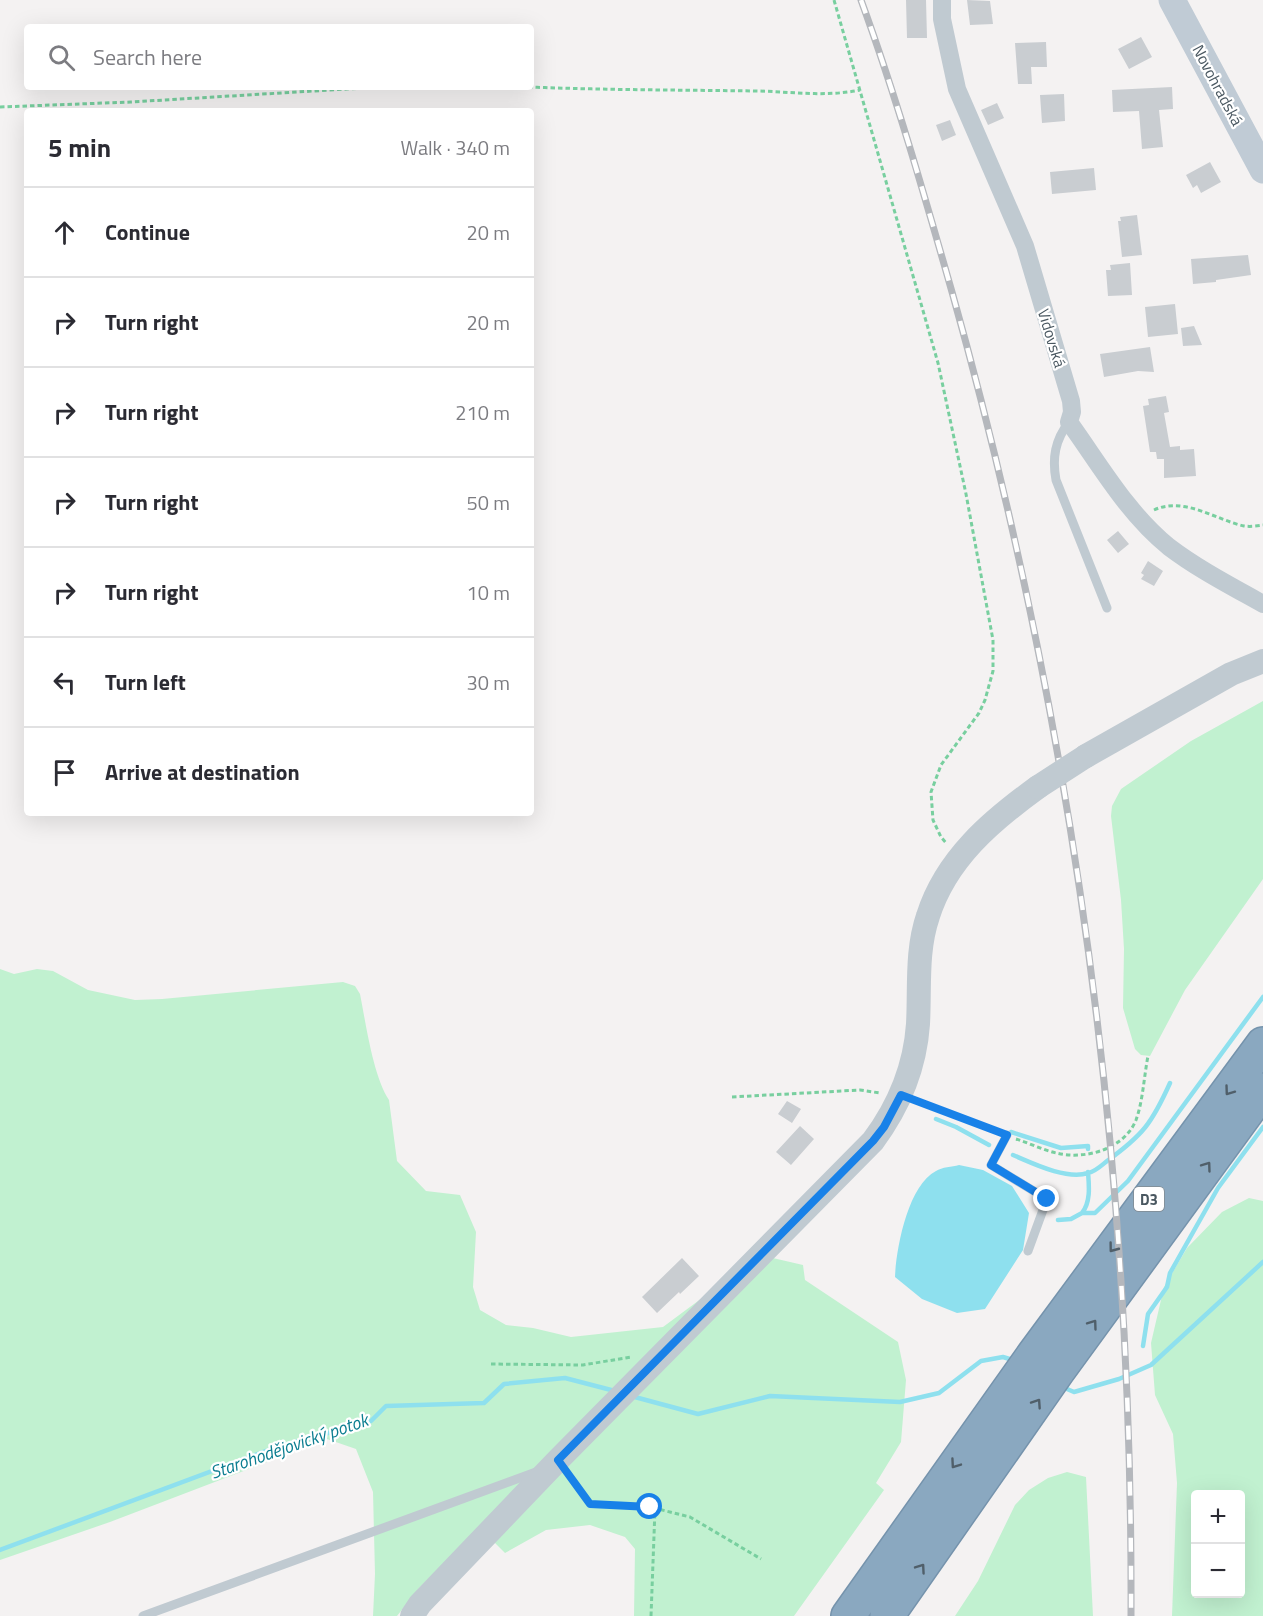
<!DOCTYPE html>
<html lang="en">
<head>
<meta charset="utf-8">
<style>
  :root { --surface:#fff; --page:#f7f7f7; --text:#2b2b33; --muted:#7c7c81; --line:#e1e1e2 }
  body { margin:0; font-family:"Titillium Web",sans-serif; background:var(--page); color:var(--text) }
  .controls { position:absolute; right:18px; bottom:18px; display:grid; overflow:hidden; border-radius:6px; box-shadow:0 6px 24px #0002 }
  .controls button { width:54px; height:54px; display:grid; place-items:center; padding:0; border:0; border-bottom:2px solid var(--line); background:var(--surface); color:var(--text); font:30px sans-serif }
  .stop { position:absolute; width:18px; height:18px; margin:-14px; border:4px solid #1881e8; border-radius:50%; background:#fff }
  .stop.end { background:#1881e8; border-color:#fff; box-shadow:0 2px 6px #0008 }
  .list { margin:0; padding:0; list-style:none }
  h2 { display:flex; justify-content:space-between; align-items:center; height:78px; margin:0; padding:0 24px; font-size:26px }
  h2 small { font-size:20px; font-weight:400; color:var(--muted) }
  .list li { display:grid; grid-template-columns:39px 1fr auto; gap:18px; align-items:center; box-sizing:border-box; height:90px; padding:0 24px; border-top:2px solid var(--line) }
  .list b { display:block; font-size:22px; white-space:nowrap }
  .list em { font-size:20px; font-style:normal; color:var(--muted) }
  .icon { flex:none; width:33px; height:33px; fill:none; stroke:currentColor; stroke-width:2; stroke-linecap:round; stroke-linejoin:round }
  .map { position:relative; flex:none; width:1263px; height:1616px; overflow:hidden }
  .search { position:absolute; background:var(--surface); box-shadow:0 6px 24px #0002; left:24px; top:24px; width:510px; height:66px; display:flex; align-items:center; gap:15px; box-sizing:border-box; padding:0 21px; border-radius:6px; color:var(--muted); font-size:22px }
  .panel { position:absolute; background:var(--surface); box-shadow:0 6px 24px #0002; left:24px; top:108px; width:510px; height:708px; border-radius:6px }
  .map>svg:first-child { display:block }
  .green { fill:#c1f1d0; fill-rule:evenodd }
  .water { fill:#8ee0ee }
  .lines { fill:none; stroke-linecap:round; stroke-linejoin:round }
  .stream { stroke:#8ee0ee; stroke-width:4.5 }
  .building { fill:#c9cdd1 }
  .motorway-casing { stroke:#7593ac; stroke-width:36 }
  .path { stroke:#78cf9f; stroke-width:3; stroke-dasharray:4.5 3; stroke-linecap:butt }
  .service { stroke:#c0cad1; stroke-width:9 }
  .minor { stroke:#c0cad1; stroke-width:18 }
  .tertiary { stroke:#c0cad1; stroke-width:24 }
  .secondary { stroke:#c0cbd5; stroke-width:27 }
  .motorway { stroke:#8aa8c0; stroke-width:33 }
  .rail-casing { stroke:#b4b7bc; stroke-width:7 }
  .rail { stroke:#fff; stroke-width:4.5; stroke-dasharray:14; stroke-linecap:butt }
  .tertiary-bridge { stroke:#c0cad1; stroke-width:24 }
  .oneway { stroke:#505f6a }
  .route { stroke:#1881e8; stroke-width:8 }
  .labels { text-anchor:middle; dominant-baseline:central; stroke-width:4.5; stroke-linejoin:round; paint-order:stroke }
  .shield { fill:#fff; stroke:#808990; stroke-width:1.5 }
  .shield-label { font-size:15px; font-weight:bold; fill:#495760 }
  .street-label { font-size:16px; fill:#495760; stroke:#fff }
  .water-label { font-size:18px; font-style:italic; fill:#0c7e91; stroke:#fff }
</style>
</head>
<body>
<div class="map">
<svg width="1263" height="1616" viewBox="0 0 1263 1616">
  <rect width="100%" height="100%" fill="#f4f2f2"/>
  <path class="green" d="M1263,701V879L1185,990L1150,1056L1141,1055L1135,1049L1123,1008L1124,949L1121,900L1111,816L1112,806L1121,789L1191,741Z
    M0,969L14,974L37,969L53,971L88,990L135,1000L162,999L343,982L355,986L360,994C366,1024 373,1076 389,1100L397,1161L426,1191L460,1195L476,1232L473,1287L480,1310L506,1325L533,1328L571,1337L663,1327L760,1255L803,1265L805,1280L898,1342L906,1380L901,1442L876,1483L884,1490L794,1616H634L635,1549L625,1537L590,1525L546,1530L505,1553L480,1528L419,1588L397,1616H373L375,1574L373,1492L356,1449L327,1439L110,1522L0,1560Z
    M1249,1198L1263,1201V1616H1172L1177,1483L1173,1434L1155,1395L1151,1343L1164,1287L1187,1248L1222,1212ZM1240,1494V1594H1196V1494Z
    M1067,1472L1086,1477L1093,1616H955L978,1581L1015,1505L1029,1490L1048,1478Z"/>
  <path class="water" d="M959,1165L983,1170L1012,1186L1029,1213L1023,1250L985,1309L957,1313L922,1299L895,1277C896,1249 908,1185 936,1171C942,1167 952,1167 959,1165Z"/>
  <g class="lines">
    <path class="stream" d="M936,1119L956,1127L989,1145
      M1011,1132L1061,1148L1088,1146V1149
      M1013,1155C1032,1163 1066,1180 1088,1173C1095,1172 1102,1165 1107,1161C1143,1135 1152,1123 1170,1083
      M1082,1213C1091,1202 1089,1185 1088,1172
      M1058,1220L1071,1219L1082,1213H1095L1128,1181L1263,997
      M1143,1346L1148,1314L1167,1287L1170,1273L1218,1188L1263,1127
      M1060,1386L1074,1392L1119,1379L1151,1365L1263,1262
      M631,1396L698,1414L770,1396L900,1402L939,1393L981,1361L1003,1357L1016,1361
      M0,1550L274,1448L371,1421L386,1406L484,1403L504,1384L565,1378L615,1391"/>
  </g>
  <path class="building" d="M906,0H926L927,38H907Z
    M967,0L990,1L993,24L970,25Z
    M1141,37L1152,57L1129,69L1118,49Z
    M1046,42L1047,67H1031L1032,84H1018L1015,43Z
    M1172,87L1173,109L1159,110L1163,147L1142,149L1139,111L1113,112L1112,90Z
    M1064,94L1065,121L1042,123L1040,95Z
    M997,103L1004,118L988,125L981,110Z
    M950,120L956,135L942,141L936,125Z
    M1210,162L1221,182L1201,193L1197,185L1193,188L1186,175Z
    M1094,168L1096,190L1052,194L1050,172Z
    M1137,215L1142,255L1122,257L1118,221H1121L1120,217Z
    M1248,255L1251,275L1216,280V282L1193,284L1191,259Z
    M1130,263L1132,295L1108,296L1106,270H1111L1110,265Z
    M1175,304L1178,334L1148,337L1145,307Z
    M1194,326L1202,345L1183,346L1181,328Z
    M1150,347L1154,372L1138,371L1104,377L1100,354Z
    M1166,396L1169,412L1164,413L1170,447L1180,446V450L1194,449L1196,476L1164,478V459H1157L1156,452H1150L1143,406L1149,405L1148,399Z
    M1118,531L1129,544L1118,553L1107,540Z
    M1148,561L1163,571L1154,586L1141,579L1144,575L1141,573Z
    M787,1101L801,1109L792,1123L778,1114Z
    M800,1126L814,1139L791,1165L776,1152Z
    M682,1258L699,1276L680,1294L679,1292L657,1313L642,1297Z"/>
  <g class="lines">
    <defs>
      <path id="motorway" d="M848,1616L1034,1354L1263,1044
        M887,1616L1058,1371L1263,1090"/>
    </defs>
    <use href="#motorway" class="motorway-casing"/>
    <path class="path" d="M834,0L938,363L966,494L993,640V671L985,700L979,713L941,765L931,792L933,820L941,837L947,844
      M528,87C605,90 682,90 759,91C793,92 826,97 860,90
      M0,107L131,102L380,87
      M1154,510C1184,496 1216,520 1244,526C1250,527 1257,526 1263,525
      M732,1097L860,1090L880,1093
      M918,1102L996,1131
      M1016,1139C1029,1143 1043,1150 1056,1153C1084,1160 1124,1150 1136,1120C1143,1101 1144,1076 1148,1056
      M491,1364L583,1365L631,1357
      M570,1476L590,1504L650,1507L690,1517L761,1559
      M651,1616L655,1509"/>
    <path class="service" d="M1069,422C1055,440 1052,458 1056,480L1107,608
      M1007,1135L991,1165L1047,1199L1028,1251
      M143,1616L536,1472"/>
    <path class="minor" d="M942,0V19L957,89L1025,246L1071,401L1072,412L1069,422C1100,465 1127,513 1169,547C1198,569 1231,586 1263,604"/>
    <path class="tertiary" d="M1086,756L1231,674L1263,661
      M412,1616L420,1604L558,1460L873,1141C899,1106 915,1068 918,1024C920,988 916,951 928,916C946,859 991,821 1038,787"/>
    <path class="secondary" d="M1172,0L1263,170"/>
    <use href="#motorway" class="motorway"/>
    <defs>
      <path id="rail" d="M861,0C896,96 924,194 952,292C1074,726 1133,1165 1131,1616"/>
    </defs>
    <use href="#rail" class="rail-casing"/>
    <use href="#rail" class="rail"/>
    <path class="tertiary-bridge" d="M1038,787L1086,756"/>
  </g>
  <defs><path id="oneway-chevron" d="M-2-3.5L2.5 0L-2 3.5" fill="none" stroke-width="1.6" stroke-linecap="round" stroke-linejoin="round" transform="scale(1.5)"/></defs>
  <g class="oneway">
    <use href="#oneway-chevron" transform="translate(1229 1091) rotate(126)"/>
    <use href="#oneway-chevron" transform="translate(1207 1166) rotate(-54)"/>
    <use href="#oneway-chevron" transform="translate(1113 1248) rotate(127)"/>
    <use href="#oneway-chevron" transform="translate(1093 1324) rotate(-54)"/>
    <use href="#oneway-chevron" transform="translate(1037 1403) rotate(-56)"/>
    <use href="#oneway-chevron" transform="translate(955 1464) rotate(125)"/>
    <use href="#oneway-chevron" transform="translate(921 1568) rotate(-55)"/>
  </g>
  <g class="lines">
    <path class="route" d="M650,1507L590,1504L558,1460L873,1141L884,1127L901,1095L1007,1135L991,1165L1047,1199"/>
  </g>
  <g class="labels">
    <rect class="shield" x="1134" y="1187" width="30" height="24" rx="4.5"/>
    <g class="shield-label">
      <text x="1149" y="1199">D3</text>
    </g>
    <g class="street-label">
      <text transform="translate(1218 85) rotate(62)">Novohradská</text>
      <text transform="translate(1052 338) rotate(73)">Vidovská</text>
    </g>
    <g class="water-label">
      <text transform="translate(289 1446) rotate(-19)">Starohodějovický potok</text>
    </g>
  </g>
</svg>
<div class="controls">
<button>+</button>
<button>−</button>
</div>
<div class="stop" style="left:650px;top:1507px"></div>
<div class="stop end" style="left:1047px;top:1199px"></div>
<div class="search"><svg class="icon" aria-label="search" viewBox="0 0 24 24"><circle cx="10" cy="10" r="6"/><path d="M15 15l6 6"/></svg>Search here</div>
<section class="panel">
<h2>5 min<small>Walk · 340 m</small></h2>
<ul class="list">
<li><svg class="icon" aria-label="ahead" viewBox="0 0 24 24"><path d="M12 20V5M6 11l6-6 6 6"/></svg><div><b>Continue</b></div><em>20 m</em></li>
<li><svg class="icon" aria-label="right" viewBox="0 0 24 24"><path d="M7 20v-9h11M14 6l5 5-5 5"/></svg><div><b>Turn right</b></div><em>20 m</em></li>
<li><svg class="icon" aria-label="right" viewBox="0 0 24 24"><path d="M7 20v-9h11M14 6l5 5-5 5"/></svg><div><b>Turn right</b></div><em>210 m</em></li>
<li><svg class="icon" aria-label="right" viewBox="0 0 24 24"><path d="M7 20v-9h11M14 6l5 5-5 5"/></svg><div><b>Turn right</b></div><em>50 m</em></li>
<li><svg class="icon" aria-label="right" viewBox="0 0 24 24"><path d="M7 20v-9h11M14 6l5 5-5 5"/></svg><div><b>Turn right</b></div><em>10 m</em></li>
<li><svg class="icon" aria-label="left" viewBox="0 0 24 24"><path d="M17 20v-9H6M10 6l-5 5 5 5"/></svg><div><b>Turn left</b></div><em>30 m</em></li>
<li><svg class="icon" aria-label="arrive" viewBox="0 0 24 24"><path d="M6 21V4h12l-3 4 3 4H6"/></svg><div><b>Arrive at destination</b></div></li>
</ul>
</section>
</div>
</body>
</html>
